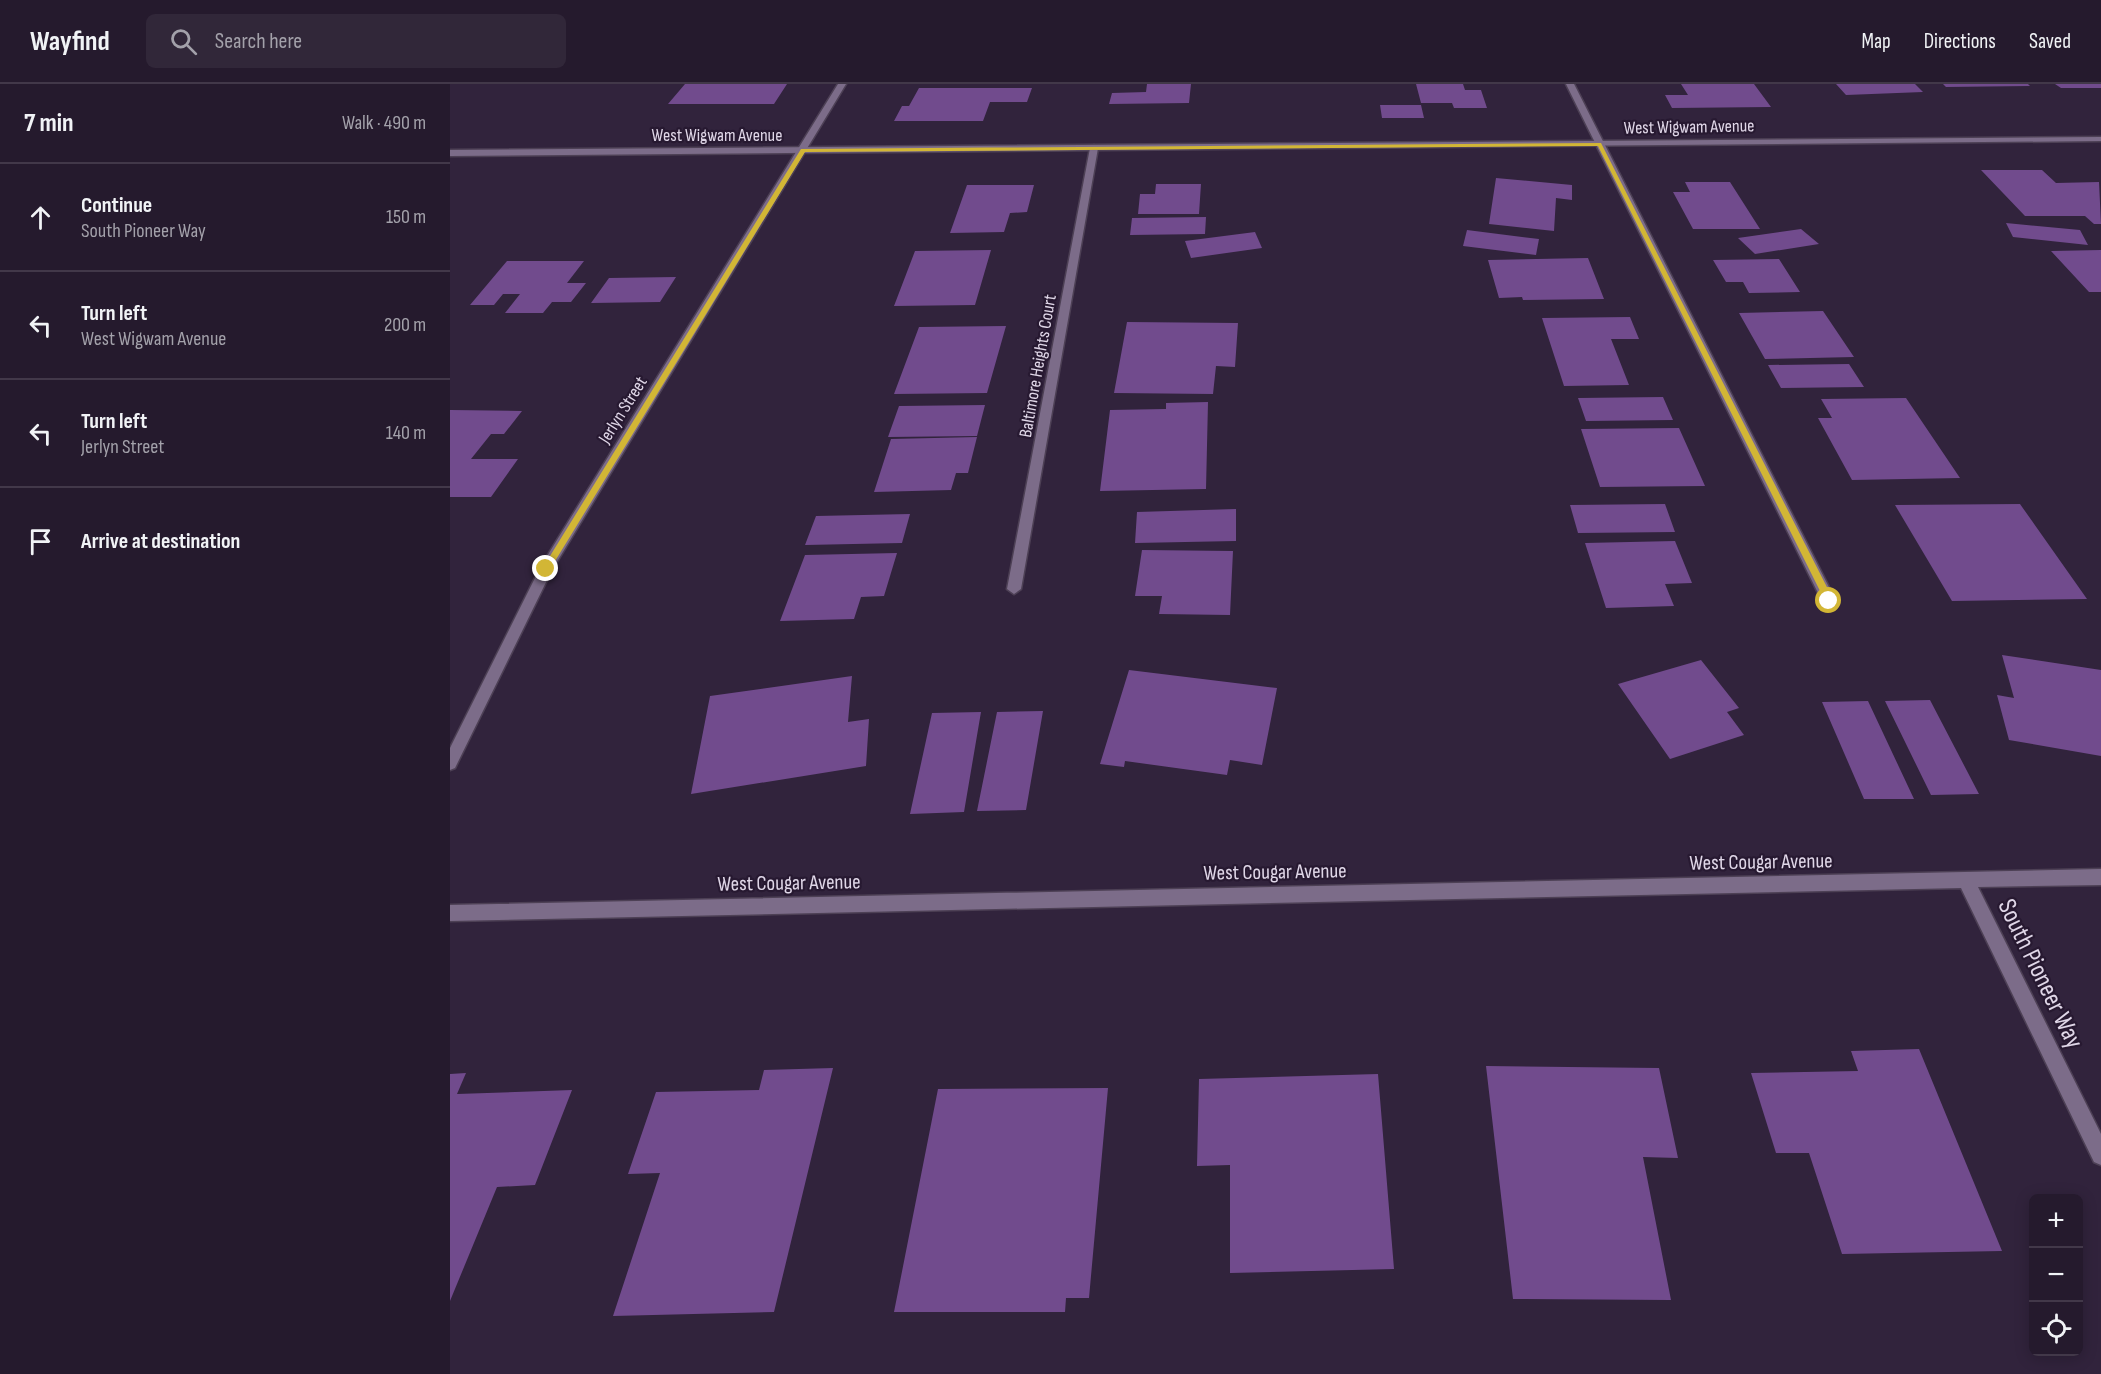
<!DOCTYPE html>
<html lang="en">
<head>
<meta charset="utf-8">
<style>
  :root { --surface:#251a2d; --page:#312739; --text:#f1f3f6; --muted:#a3a1aa; --line:#423849 }
  body { margin:0; font-family:"Sofia Sans Condensed",sans-serif; background:var(--page); color:var(--text) }
  .controls { position:absolute; right:18px; bottom:18px; display:grid; overflow:hidden; border-radius:9px; box-shadow:0 3px 15px #0003 }
  .controls button { width:54px; height:54px; display:grid; place-items:center; padding:0; border:0; border-bottom:2px solid var(--line); background:var(--surface); color:var(--text); font:30px sans-serif }
  .stop { position:absolute; width:18px; height:18px; margin:-14px; border:4px solid #d2b635; border-radius:50%; background:#fff }
  .stop.end { background:#d2b635; border-color:#fff; box-shadow:0 2px 6px #0008 }
  .list { margin:0; padding:0; list-style:none }
  h2 { display:flex; justify-content:space-between; align-items:center; height:78px; margin:0; padding:0 24px; font-size:26px }
  h2 small { font-size:20px; font-weight:400; color:var(--muted) }
  .list li { display:grid; grid-template-columns:39px 1fr auto; gap:18px; align-items:center; box-sizing:border-box; height:108px; padding:0 24px; border-top:2px solid var(--line) }
  .list b { display:block; font-size:22px; white-space:nowrap }
  .list p { margin:0; font-size:20px; white-space:nowrap; color:var(--muted) }
  .list em { font-size:20px; font-style:normal; color:var(--muted) }
  .icon { flex:none; width:33px; height:33px; fill:none; stroke:currentColor; stroke-width:2; stroke-linecap:round; stroke-linejoin:round }
  .map { position:relative; flex:none; width:1651px; height:1290px; overflow:hidden }
  header { display:flex; align-items:center; gap:36px; box-sizing:border-box; height:84px; padding:0 30px; background:var(--surface); border-bottom:2px solid var(--line) }
  header strong { font-size:28px }
  nav { display:flex; gap:33px; margin-inline-start:auto; font-size:21px }
  .search { width:420px; height:54px; background:var(--page); display:flex; align-items:center; gap:15px; box-sizing:border-box; padding:0 21px; border-radius:9px; color:var(--muted); font-size:22px }
  main { display:flex }
  aside { flex:1; background:var(--surface) }
  .map>svg:first-child { display:block }
  .building { fill:#714b8d }
  .lines { fill:none; stroke-linecap:round; stroke-linejoin:round }
  .minor-casing { stroke:#4d4055; stroke-width:3 }
  .tertiary-casing { stroke:#4d4055; stroke-width:3 }
  .minor { fill:#7c6c89; fill-rule:evenodd }
  .tertiary { fill:#7c6c89; fill-rule:evenodd }
  .route { fill:#d2b635 }
  .labels { text-anchor:middle; dominant-baseline:central; stroke-width:4.5; stroke-linejoin:round; paint-order:stroke }
  .far-street-label { font-size:18px; fill:#e0d7e8; stroke:#271931 }
  .street-label { font-size:21px; fill:#e0d7e8; stroke:#271931 }
  .near-street-label { font-size:26px; fill:#e0d7e8; stroke:#271931 }
</style>
</head>
<body>
<header>
<strong>Wayfind</strong>
<div class="search"><svg class="icon" aria-label="search" viewBox="0 0 24 24"><circle cx="10" cy="10" r="6"/><path d="M15 15l6 6"/></svg>Search here</div>
<nav><a>Map</a><a>Directions</a><a>Saved</a></nav>
</header>
<main>
<aside>
<h2>7 min<small>Walk · 490 m</small></h2>
<ul class="list">
<li><svg class="icon" aria-label="ahead" viewBox="0 0 24 24"><path d="M12 20V5M6 11l6-6 6 6"/></svg><div><b>Continue</b><p>South Pioneer Way</p></div><em>150 m</em></li>
<li><svg class="icon" aria-label="left" viewBox="0 0 24 24"><path d="M17 20v-9H6M10 6l-5 5 5 5"/></svg><div><b>Turn left</b><p>West Wigwam Avenue</p></div><em>200 m</em></li>
<li><svg class="icon" aria-label="left" viewBox="0 0 24 24"><path d="M17 20v-9H6M10 6l-5 5 5 5"/></svg><div><b>Turn left</b><p>Jerlyn Street</p></div><em>140 m</em></li>
<li><svg class="icon" aria-label="arrive" viewBox="0 0 24 24"><path d="M6 21V4h12l-3 4 3 4H6"/></svg><div><b>Arrive at destination</b></div></li>
</ul>
</aside>
<div class="map">
<svg width="1651" height="1290" viewBox="0 0 1651 1290">
  <rect width="100%" height="100%" fill="#31233c"/>
  <path class="building" d="M235,0H337L324,20H218Z
    M697,0H741L739,19L659,20L662,9L696,8Z
    M966,0H1013L1015,6H1031L1037,24H1004L1002,19H971Z
    M1231,0H1304L1321,23L1222,24L1215,11H1238Z
    M1386,0H1465L1473,8L1396,11Z
    M1493,0H1578L1580,2L1496,3Z
    M1605,0H1651V4H1611Z
    M469,4H582L577,18H540L533,37H444L452,22H459Z
    M930,21H971L974,34H932Z
    M1531,86H1592L1606,99L1649,98L1651,140H1644L1635,132H1575Z
    M1046,94L1122,101V116L1106,114L1104,147L1039,140Z
    M1235,98H1280L1310,145H1243L1223,108H1240Z
    M706,100H751L749,130H688L690,110H705Z
    M517,101H584L577,128L560,129L554,148L500,149Z
    M756,133L755,150L680,151L682,134Z
    M1556,139L1630,146L1638,161L1563,153Z
    M1351,145L1369,160L1305,170L1288,154Z
    M1017,146L1089,155L1086,171L1013,162Z
    M805,148L812,164L741,174L735,157Z
    M541,166L525,221L444,222L465,167Z
    M1651,166V208H1639L1601,167Z
    M1138,174L1154,215L1073,216L1072,213L1049,214L1038,176Z
    M1329,175L1350,208L1299,209L1293,198H1276L1263,176Z
    M57,177H134L117,199H136L121,218H102L93,229H55L70,210H53L44,221H20Z
    M226,193L210,218L141,219L159,194Z
    M1373,227L1404,273L1315,275L1289,229Z
    M1180,233L1189,255H1161L1179,301L1114,302L1092,234Z
    M677,238L788,239L785,283L766,282L763,310L664,309Z
    M556,242L537,309L444,310L469,243Z
    M1399,280L1414,303L1331,304L1318,281Z
    M1213,313L1223,336L1136,337L1128,314Z
    M1456,314L1510,394L1402,396L1368,334H1382L1371,315Z
    M758,318L756,405L650,407L660,326L716,325V319Z
    M535,321L527,352L438,353L449,322Z
    M0,326L72,327L54,350H41L21,375H68L41,413H0Z
    M1229,344L1255,402L1150,403L1131,345Z
    M527,353L518,389H506L501,406L424,408L441,355Z
    M1215,420L1225,448L1128,449L1120,421Z
    M1570,420L1637,515L1502,517L1445,421Z
    M786,425V457L685,459L687,428Z
    M460,430L452,459L355,461L366,432Z
    M1225,457L1242,499L1215,500L1224,522L1156,524L1135,459Z
    M692,466L783,467L780,531L709,530L712,512H685Z
    M447,469L434,512L411,513L404,535L330,537L355,471Z
    M1552,571L1651,586V672L1559,656L1547,611L1564,614Z
    M1251,576L1289,624L1277,628L1294,651L1220,675L1168,600Z
    M679,586L827,604L812,681L780,676L777,691L675,677L674,683L650,680Z
    M402,592L398,638L419,635L416,682L241,710L260,612Z
    M1480,616L1529,710L1481,711L1435,617Z
    M1418,617L1464,715H1414L1372,618Z
    M593,627L576,726L527,727L547,628Z
    M531,628L514,728L460,730L482,629Z
    M1469,965L1552,1167L1392,1170L1359,1069H1326L1301,989L1408,987L1401,967Z
    M1036,982L1209,984L1228,1074L1193,1073L1221,1216L1063,1215Z
    M383,984L324,1228L163,1232L210,1089L178,1090L206,1008L309,1006L314,986Z
    M16,989L7,1010L122,1006L85,1101L47,1103L0,1217V990Z
    M928,990L944,1185L780,1189V1081L747,1082L749,995Z
    M658,1004L639,1214H616L615,1228H444L488,1005Z"/>
  <g class="lines">
    <defs>
      <path id="minor" d="M388,0H396L102,486L5,684L0,686V664L91,482Z
        M1116,0H1124L1386,517L1384,521H1374L1372,517Z
        M644,61L648,64L571,505L564,510L557,505L640,64Z
        M1651,785V801L1528,803L1651,1050V1081L1644,1078L1511,804L0,837V821Z"/>
      <path id="tertiary" d="M1651,53V57L0,72V66Z"/>
    </defs>
    <use href="#minor" class="minor-casing"/>
    <use href="#tertiary" class="tertiary-casing"/>
    <use href="#minor" class="minor"/>
    <use href="#tertiary" class="tertiary"/>
  </g>
  <path class="route" d="M1151,59L1384,517L1382,519L1379,520L1375,517L1148,62L355,68L99,487L92,485L351,65Z"/>
  <g class="labels">
    <g class="far-street-label">
      <text transform="translate(1239 43) rotate(-1)">West Wigwam Avenue</text>
      <text x="267" y="51">West Wigwam Avenue</text>
      <text transform="translate(588 282) rotate(-80)">Baltimore Heights Court</text>
      <text transform="translate(173 326) rotate(-58)">Jerlyn Street</text>
    </g>
    <g class="street-label">
      <text transform="translate(1311 778) rotate(-1)">West Cougar Avenue</text>
      <text transform="translate(825 788) rotate(-1)">West Cougar Avenue</text>
      <text transform="translate(339 799) rotate(-1)">West Cougar Avenue</text>
    </g>
    <g class="near-street-label">
      <text transform="translate(1590 890) rotate(64)">South Pioneer Way</text>
    </g>
  </g>
</svg>
<div class="controls">
<button>+</button>
<button>−</button>
<button><svg class="icon" aria-label="locate" viewBox="0 0 24 24"><circle cx="12" cy="12" r="6"/><path d="M12 2v4M12 18v4M2 12h4M18 12h4"/></svg></button>
</div>
<div class="stop" style="left:1379px;top:517px"></div>
<div class="stop end" style="left:96px;top:485px"></div>
</div>
</main>
</body>
</html>
